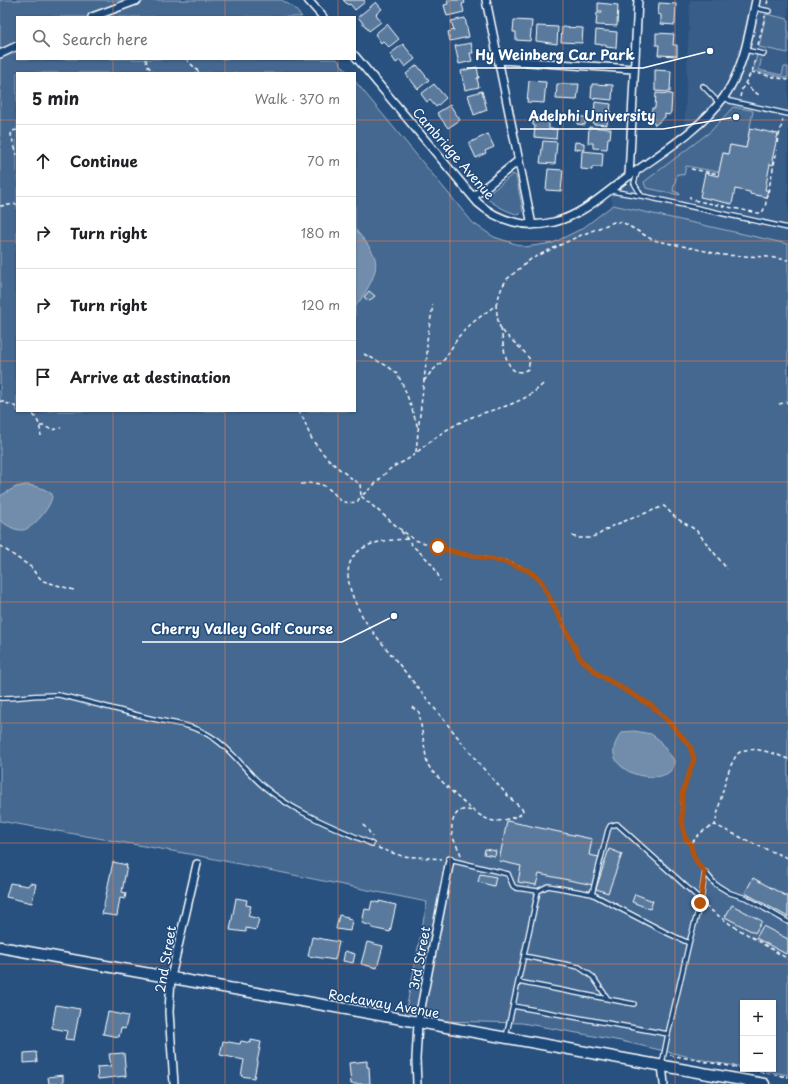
<!DOCTYPE html>
<html lang="en">
<head>
<meta charset="utf-8">
<style>
  :root { --surface:#fff; --page:#f2f2f2; --text:#202124; --muted:#757577; --line:#e0e0e0 }
  body { margin:0; font-family:"Playpen Sans",sans-serif; background:var(--page); color:var(--text) }
  .controls { position:absolute; right:12px; bottom:12px; display:grid; overflow:hidden; border-radius:0px; box-shadow:0 1px 3px #0004 }
  .controls button { width:36px; height:36px; display:grid; place-items:center; padding:0; border:0; border-bottom:1px solid var(--line); background:var(--surface); color:var(--text); font:20px sans-serif }
  .stop { position:absolute; width:12px; height:12px; margin:-9px; border:3px solid #b45309; border-radius:50%; background:#fff }
  .stop.end { background:#b45309; border-color:#fff; box-shadow:0 1px 4px #0008 }
  .list { margin:0; padding:0; list-style:none }
  h2 { display:flex; justify-content:space-between; align-items:center; height:52px; margin:0; padding:0 16px; font-size:17px }
  h2 small { font-size:13px; font-weight:400; color:var(--muted) }
  .list li { display:grid; grid-template-columns:26px 1fr auto; gap:12px; align-items:center; box-sizing:border-box; height:72px; padding:0 16px; border-top:1px solid var(--line) }
  .list b { display:block; font-size:15px; white-space:nowrap }
  .list em { font-size:13px; font-style:normal; color:var(--muted) }
  .icon { flex:none; width:22px; height:22px; fill:none; stroke:currentColor; stroke-width:2; stroke-linecap:round; stroke-linejoin:round }
  .map { position:relative; flex:none; width:788px; height:1084px; overflow:hidden }
  .search { position:absolute; background:var(--surface); box-shadow:0 1px 3px #0004; left:16px; top:16px; width:340px; height:44px; display:flex; align-items:center; gap:10px; box-sizing:border-box; padding:0 14px; border-radius:0px; color:var(--muted); font-size:15px }
  .panel { position:absolute; background:var(--surface); box-shadow:0 1px 3px #0004; left:16px; top:72px; width:340px; height:340px; border-radius:0px }
  .map>svg:first-child { display:block }
  .built { fill:#375d88 }
  .green { fill:#446890; stroke:#a2b4c8 }
  .water { fill:#718dab; stroke:#aabbcd }
  .building { fill:#5a7a9d; stroke:#fff }
  .lines { fill:none; stroke-linecap:round; stroke-linejoin:round }
  .lane-casing { stroke:#fff; stroke-width:6 }
  .street-casing { stroke:#fff; stroke-width:10 }
  .secondary-casing { stroke:#fff; stroke-width:13 }
  .path { stroke:#fff; stroke-width:1.5; stroke-dasharray:4 3; stroke-linecap:butt }
  .lane { stroke:#1f4a7a; stroke-width:3.5 }
  .street { stroke:#1f4a7a; stroke-width:7 }
  .secondary { stroke:#1f4a7a; stroke-width:10 }
  .route { stroke:#b45309; stroke-width:5 }
  .grid { fill:none; stroke:#ee8249; stroke-width:1; stroke-opacity:0.55 }
  .labels { text-anchor:middle; dominant-baseline:central; stroke-width:3; stroke-linejoin:round; paint-order:stroke }
  .street-label { font-size:13px; fill:#fff; stroke:#1f4a7a }
  .leader { fill:none; stroke:#fff; stroke-width:1.5 }
  .callout-dot { fill:#fff; stroke:#1f4a7a; stroke-width:1.5 }
  .callout-label { font-size:14px; text-anchor:middle; font-weight:bold; fill:#fff; stroke:#1f4a7a; stroke-width:3; stroke-linejoin:round; paint-order:stroke }
</style>
</head>
<body>
<div class="map">
<svg width="788" height="1084" viewBox="0 0 788 1084">
  <rect width="100%" height="100%" fill="#28517f"/>
  <filter id="ink" filterUnits="userSpaceOnUse"><feTurbulence type="fractalNoise" baseFrequency=".025" numOctaves="2"/><feDisplacementMap in="SourceGraphic" scale="8" xChannelSelector="R" yChannelSelector="G"/><feConvolveMatrix kernelMatrix="1 2 1 2 8 2 1 2 1" color-interpolation-filters="sRGB"/></filter>
  <g filter="url(#ink)">
    <path class="built" d="M690,0H788V244L613,205L609,190L684,136Z"/>
    <path class="green" d="M0,0H282L294,8L302,17H17V59H337L348,73H17V411H355V81L473,223L494,237L525,247L553,243L583,228L613,205L788,244V1075L757,1069H773V1003H743V1067L712,1062L621,1041L522,1023L404,1020L427,902L195,855L0,821Z
      M766,14L788,19V53L759,47Z
      M757,55L762,56L759,70L782,75L784,67H788V78L753,71Z
      M733,107L751,110L753,111L746,148L730,145L728,154L723,153L719,172L686,166L684,175L677,174L673,191L679,193L680,195L646,188L644,182L711,131Z
      M513,174L516,176L523,211L519,215C506,211 496,206 485,197Z"/>
    <path class="water" d="M355,229C375,253 384,261 366,291C362,297 360,302 355,306Z
      M26,485C36,486 44,488 52,494C54,504 31,532 21,530C13,530 6,524 0,521V496L16,487Z
      M634,731L651,734L658,739L674,760C674,763 674,767 672,769C659,789 589,769 623,732Z"/>
    <path class="building" d="M343,0H364L365,2L355,10L350,4L348,5Z
      M447,0H464L465,3L462,4L464,12L447,16L444,5L448,4Z
      M376,2L382,9L376,14L381,22L369,31L358,17Z
      M598,3L618,5L617,26L596,25L597,13H602V11H598Z
      M659,3L676,4L675,25L661,24V15L658,14Z
      M465,18L469,37L450,41L448,32L454,30L451,21Z
      M514,20L532,21L530,41L516,40V32H513Z
      M387,24L399,39L389,47L383,41L381,43L375,34Z
      M537,26L558,27L557,44L536,41Z
      M562,27L583,28L582,43L561,42Z
      M596,30L617,32L616,48L606,47V45L595,44Z
      M656,33L674,34L673,45H677V56L658,55L659,45H656Z
      M471,43L473,53H470L472,61L459,64L455,46Z
      M403,44L415,59L405,67L400,60L396,63L390,54Z
      M417,65L429,80L418,89L406,74Z
      M477,67L479,78H477L479,87L465,90L461,71Z
      M655,70L671,71L670,92L655,91Z
      M529,81L546,82L544,103L527,102Z
      M434,84L446,98L436,107L430,100L427,102L421,94Z
      M557,84H579L577,100L556,99Z
      M592,84L613,85L612,100L591,98Z
      M482,91L487,110L474,115L468,95Z
      M656,93L672,94L671,112L669,115L665,114V117L655,125L651,119L652,108H655Z
      M595,102L611,104L610,113H608L607,125L593,124Z
      M450,105L460,120L448,128L437,113Z
      M533,116L549,117V129H557L556,139L534,137L535,126L533,125Z
      M578,117H586L585,125L577,124Z
      M589,127L611,129L610,138H608L607,149L593,148V143H588Z
      M750,128L778,134L772,160L774,161L773,165L770,164L765,190H768L766,197L750,194V192L735,189L732,204L700,197L705,173L718,176L723,153L728,154L730,145L746,148Z
      M488,134L494,147L485,151L486,153L476,158L469,143Z
      M543,141L557,142L555,164L540,163Z
      M575,142L584,143V150L574,149Z
      M582,151L603,153L602,167H592V170L581,169Z
      M548,169L563,170L561,191L546,190Z
      M369,291L375,296L369,301L364,297Z
      M507,821L592,839L589,855L599,857L593,885L539,874L536,885L518,882L521,866L499,861Z
      M485,849L496,851L495,856L484,854Z
      M609,849L622,854L608,893L596,889Z
      M113,862L127,865L122,892L126,893L125,899L120,898L117,916L102,914Z
      M480,874L496,877L494,886L478,882Z
      M753,878L788,897V917L745,893Z
      M10,883L28,886L30,883L36,884L32,903L6,897Z
      M635,894L653,901L650,909L632,902Z
      M236,898L247,900L246,905L251,906L248,916L259,919L256,930L246,928V932L230,930Z
      M372,901L379,903V901L396,905L390,932L372,928V926L362,923L365,909L370,910Z
      M732,905L762,921L755,933L725,917Z
      M339,915L348,917L347,919L352,920L350,931L336,929Z
      M763,926L788,939V951L786,954L756,938Z
      M312,937L339,942L335,960L308,956Z
      M367,942L383,946L377,968L361,964Z
      M345,951L355,954L353,963L343,961Z
      M56,1005L80,1009L74,1040L65,1039L67,1031L52,1028Z
      M108,1012L128,1016L125,1029L121,1028L119,1037L103,1034Z
      M251,1040L261,1042L254,1078L241,1076L244,1060L220,1055L223,1041L240,1044L241,1041L251,1043Z
      M36,1052L37,1062L24,1063V1053Z
      M124,1053L126,1076L98,1079L97,1067L111,1066L109,1054Z
      M367,1061V1067H369L370,1084H351L349,1063Z
      M63,1075V1084H49L48,1077Z"/>
    <g class="lines">
      <defs>
        <path id="lane" d="M755,8L769,11
          M745,50L764,54
          M703,86L719,103
          M723,97L730,101L788,114
          M637,173L634,183L641,195
          M611,191L647,197L788,228
          M0,698C20,698 39,694 59,695C90,702 121,711 153,719C170,723 189,724 205,733C229,745 243,769 263,786C295,813 334,827 372,844
          M450,860L508,874L513,886L516,888L538,891L506,1037
          M705,872L715,884L730,893L746,898L788,922
          M538,891L548,886L592,894L665,932L689,943
          M592,894L608,830L610,826L617,824L701,900
          M524,956L579,967L593,977L608,999
          M518,982L634,1004
          M513,1006L668,1034
          M662,1064L668,1034L689,943L701,900L705,872"/>
        <path id="street" d="M308,0L323,17
          M486,0L532,225
          M92,17L138,0
          M0,54L17,46
          M355,56L478,203C498,221 527,229 554,222C581,216 604,194 626,178C659,154 700,130 724,97C744,68 749,34 756,0
          M498,60L633,69
          M629,176L638,0
          M473,197L518,161
          M662,1065L664,1084
          M174,1084L169,1012L171,977L197,864
          M417,1084L416,1059L418,1023L450,860"/>
        <path id="secondary" d="M0,947L764,1084"/>
      </defs>
      <use href="#lane" class="lane-casing"/>
      <use href="#street" class="street-casing"/>
      <use href="#secondary" class="secondary-casing"/>
      <path class="path" d="M767,4L768,0
        M758,45L765,16
        M146,59L147,65L154,73
        M186,59L200,73
        M751,72L788,80
        M745,83L752,90L759,95
        M740,97L742,89L752,71L755,59
        M17,130L12,131L11,135L17,155
        M777,143L783,120
        M691,169L718,174
        M690,196V198L693,200L758,213H762L765,207L777,150
        M0,206L17,204
        M496,305L502,287L507,279L531,259L579,236L614,222H622L653,240L701,250L721,255L768,257L788,260
        M364,354C375,360 388,365 396,373C404,382 414,416 418,428
        M424,381L431,372L444,360L459,336L472,323L496,305C497,312 497,320 500,327C507,339 523,347 530,360L528,369C505,383 503,342 501,328
        M0,401L17,407
        M779,404L788,402
        M27,411C38,415 40,426 41,436
        M298,411C306,420 306,429 312,439C324,458 342,472 360,484L361,496C372,488 380,478 390,469C396,464 405,462 411,457C427,444 442,431 461,422C490,407 518,409 543,384
        M40,426H44L52,430L61,428
        M418,431L427,355V340L433,305
        M416,452L418,432
        M301,484C310,483 318,482 326,487C341,496 335,505 357,502L361,496L400,529L415,540L458,553L506,561L519,566L529,571L541,581L580,658L598,674L652,706L671,724L690,746L694,759L682,793L681,804L682,819L685,838L691,844
        M401,531C406,537 410,543 415,548C426,558 436,566 440,581
        M572,536L578,538H589L598,535L612,526L664,506L676,518L696,530L727,569
        M407,539C394,540 378,540 365,547C332,564 355,605 369,627L481,766L509,797L523,810L520,815C512,818 503,821 495,821C476,820 445,784 431,770L427,763L419,712L410,706
        M0,546L31,567L36,574L43,581L74,590
        M788,759C776,754 752,745 740,752C728,759 718,811 715,825L763,848L788,858
        M363,825L368,830L372,837
        M378,848L402,856L442,859
        M461,855C459,849 455,844 453,837C450,830 452,815 460,811C464,809 468,810 473,811
        M701,868C695,861 692,853 691,844C699,834 702,830 715,825
        M705,906L730,924L788,959
        M670,1055L788,1077"/>
      <use href="#lane" class="lane"/>
      <use href="#street" class="street"/>
      <use href="#secondary" class="secondary"/>
    </g>
  </g>
  <g class="lines" filter="url(#ink)">
    <path class="route" d="M438,547L458,553L506,562L529,571L541,581L580,658L598,674L652,706L671,724L690,746L694,759L682,793V819L685,838L691,844L692,851L697,863L705,872L700,903"/>
  </g>
  <path class="grid" d="M113,0V17M225,0V17M338,0V17M450,0V1084M563,0V1084M675,0V1084M113,59V73M225,59V73M338,59V73M0,120H17M355,120H788M0,241H17M355,241H788M0,361H17M355,361H788M113,411V1084M225,411V1084M338,411V1084M0,482H788M0,602H788M0,723H788M0,843H788M0,964H788"/>
  <g class="labels">
    <g class="street-label">
      <text transform="translate(454 153) rotate(49)">Cambridge Avenue</text>
      <text transform="translate(419 958) rotate(-79)">3rd Street</text>
      <text transform="translate(165 959) rotate(-80)">2nd Street</text>
      <text transform="translate(384 1003) rotate(10)">Rockaway Avenue</text>
    </g>
  </g>
  <path class="leader" d="M710 51L643 68H467M736 117L663 129H520M394 616L342 642H142"/>
  <g class="callout-dot">
    <circle cx="710" cy="51" r="4"/>
    <circle cx="736" cy="117" r="4"/>
    <circle cx="394" cy="616" r="4"/>
  </g>
  <g class="callout-label">
    <text x="555" y="60">Hy Weinberg Car Park</text>
    <text x="592" y="121">Adelphi University</text>
    <text x="242" y="634">Cherry Valley Golf Course</text>
  </g>
</svg>
<div class="controls">
<button>+</button>
<button>−</button>
</div>
<div class="stop" style="left:438px;top:547px"></div>
<div class="stop end" style="left:700px;top:903px"></div>
<div class="search"><svg class="icon" aria-label="search" viewBox="0 0 24 24"><circle cx="10" cy="10" r="6"/><path d="M15 15l6 6"/></svg>Search here</div>
<section class="panel">
<h2>5 min<small>Walk · 370 m</small></h2>
<ul class="list">
<li><svg class="icon" aria-label="ahead" viewBox="0 0 24 24"><path d="M12 20V5M6 11l6-6 6 6"/></svg><div><b>Continue</b></div><em>70 m</em></li>
<li><svg class="icon" aria-label="right" viewBox="0 0 24 24"><path d="M7 20v-9h11M14 6l5 5-5 5"/></svg><div><b>Turn right</b></div><em>180 m</em></li>
<li><svg class="icon" aria-label="right" viewBox="0 0 24 24"><path d="M7 20v-9h11M14 6l5 5-5 5"/></svg><div><b>Turn right</b></div><em>120 m</em></li>
<li><svg class="icon" aria-label="arrive" viewBox="0 0 24 24"><path d="M6 21V4h12l-3 4 3 4H6"/></svg><div><b>Arrive at destination</b></div></li>
</ul>
</section>
</div>
</body>
</html>
